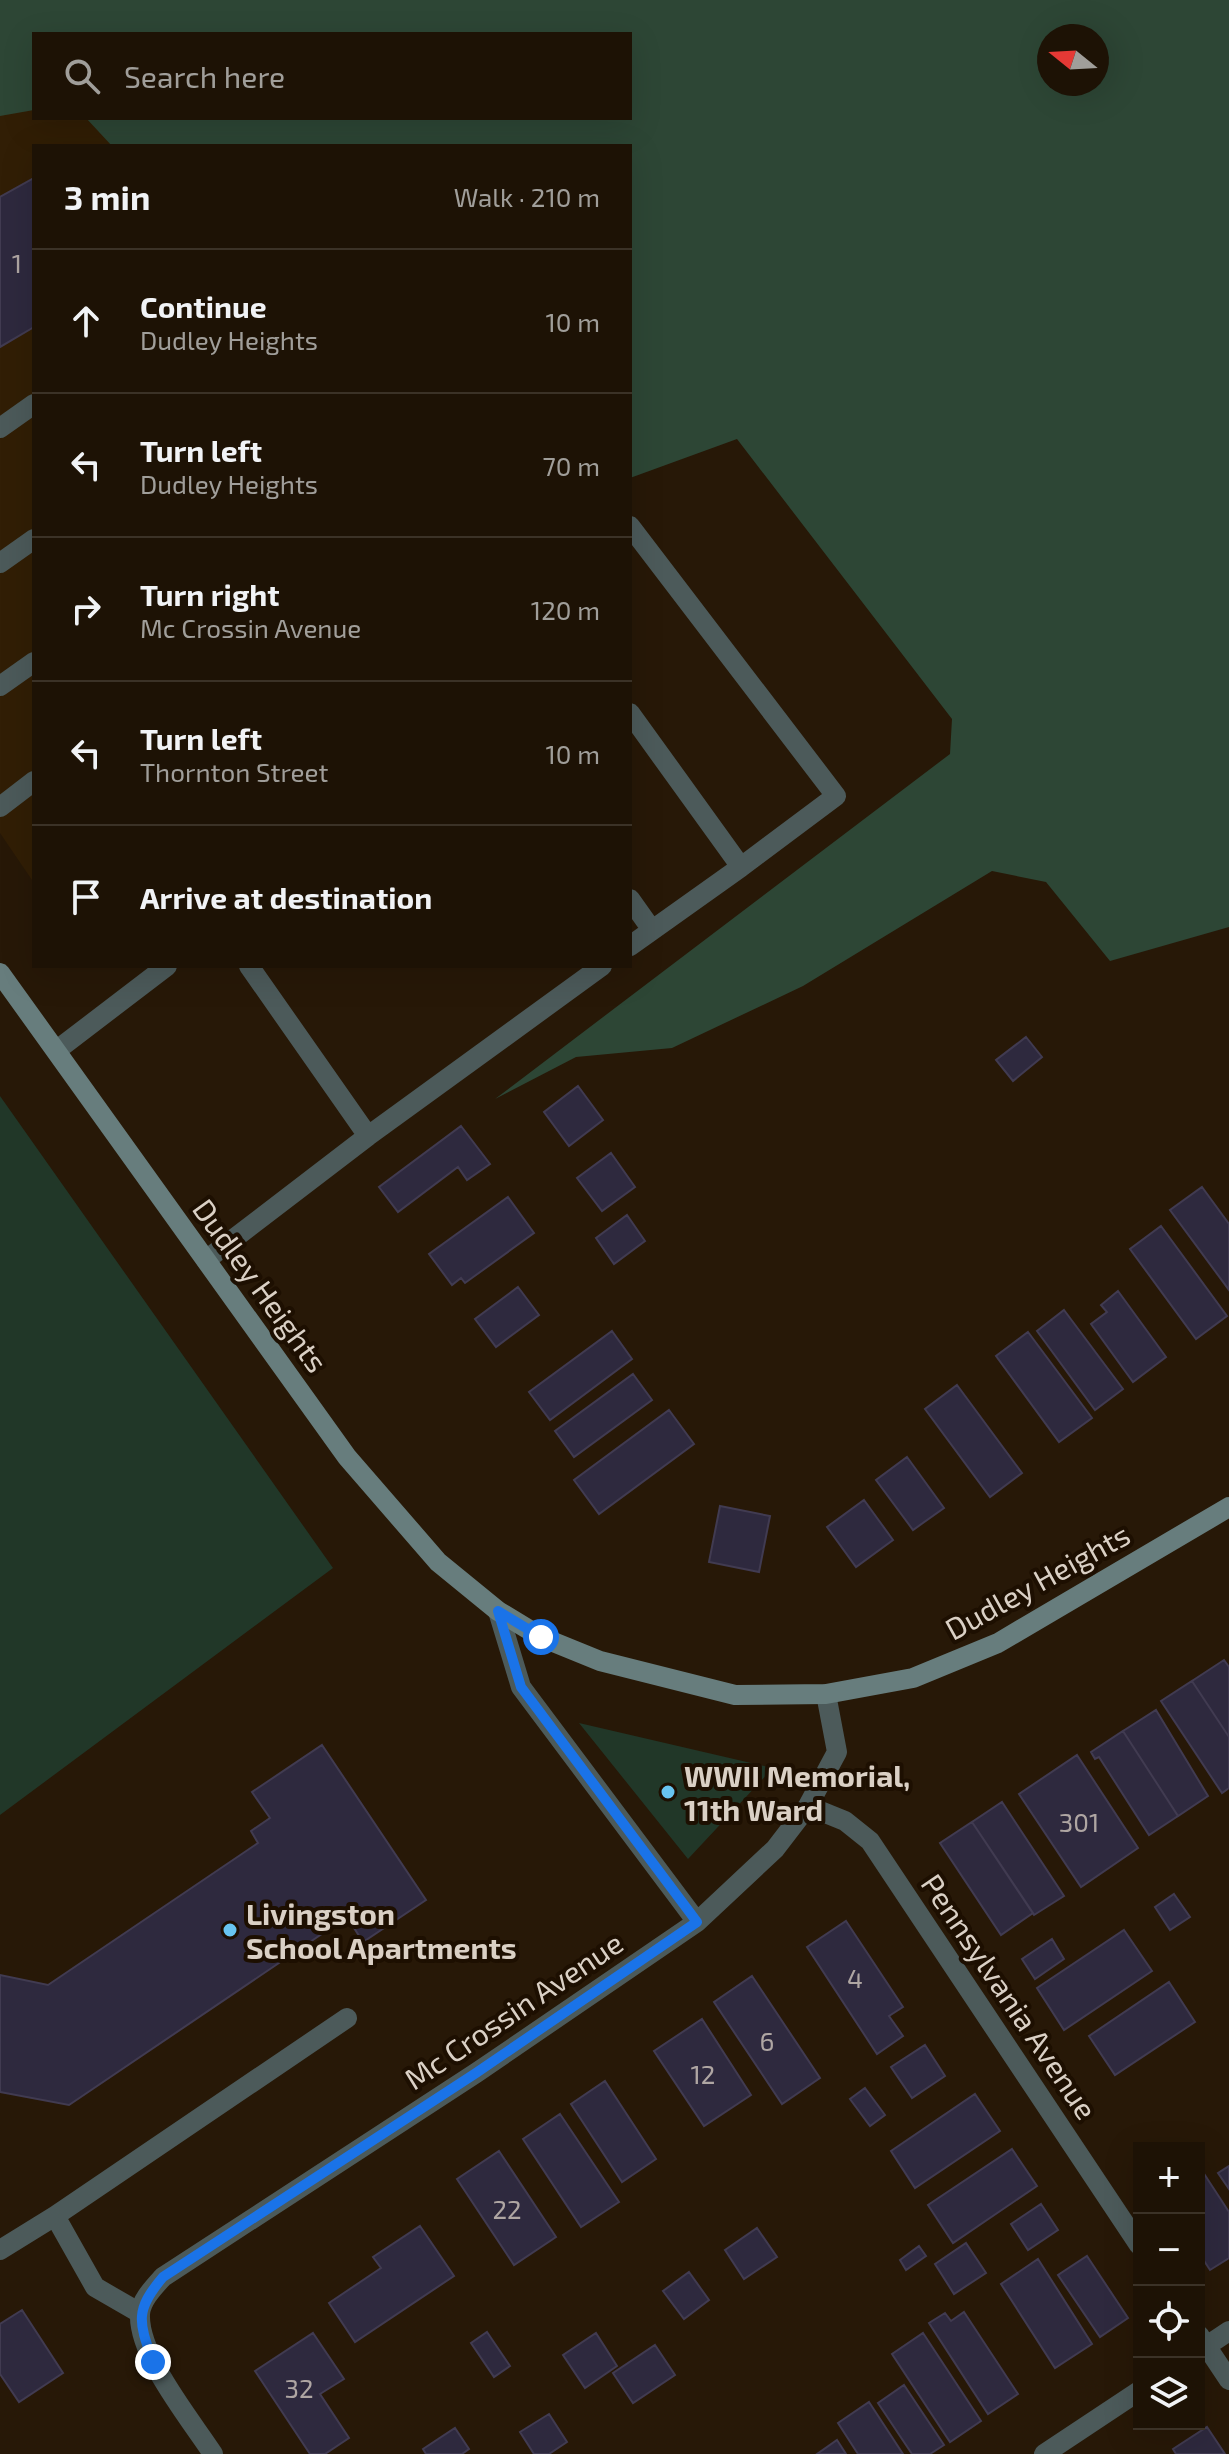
<!DOCTYPE html>
<html lang="en">
<head>
<meta charset="utf-8">
<style>
  :root { --surface:#1d1205; --page:#251b0f; --text:#f1f3f6; --muted:#a09e9a; --line:#3b3227 }
  body { margin:0; font-family:"Exo 2",sans-serif; background:var(--page); color:var(--text) }
  .controls { position:absolute; right:24px; bottom:24px; display:grid; overflow:hidden; border-radius:0px; box-shadow:0 8px 32px #0002 }
  .controls button { width:72px; height:72px; display:grid; place-items:center; padding:0; border:0; border-bottom:2px solid var(--line); background:var(--surface); color:var(--text); font:40px sans-serif }
  .compass { position:absolute; left:1037px; top:24px; width:72px; height:72px; border-radius:50%; background:var(--surface); box-shadow:0 8px 32px #0002; rotate:288deg }
  .stop { position:absolute; width:24px; height:24px; margin:-18px; border:6px solid #1a73e8; border-radius:50%; background:#fff }
  .stop.end { background:#1a73e8; border-color:#fff; box-shadow:0 2px 8px #0008 }
  .list { margin:0; padding:0; list-style:none }
  h2 { display:flex; justify-content:space-between; align-items:center; height:104px; margin:0; padding:0 32px; font-size:34px }
  h2 small { font-size:26px; font-weight:400; color:var(--muted) }
  .list li { display:grid; grid-template-columns:52px 1fr auto; gap:24px; align-items:center; box-sizing:border-box; height:144px; padding:0 32px; border-top:2px solid var(--line) }
  .list b { display:block; font-size:30px; white-space:nowrap }
  .list p { margin:0; font-size:26px; white-space:nowrap; color:var(--muted) }
  .list em { font-size:26px; font-style:normal; color:var(--muted) }
  .icon { flex:none; width:44px; height:44px; fill:none; stroke:currentColor; stroke-width:2; stroke-linecap:round; stroke-linejoin:round }
  .map { position:relative; flex:none; width:1229px; height:2454px; overflow:hidden }
  .search { position:absolute; background:var(--surface); box-shadow:0 8px 32px #0002; left:32px; top:32px; width:600px; height:88px; display:flex; align-items:center; gap:20px; box-sizing:border-box; padding:0 28px; border-radius:0px; color:var(--muted); font-size:30px }
  .panel { position:absolute; background:var(--surface); box-shadow:0 8px 32px #0002; left:32px; top:144px; width:600px; height:824px; border-radius:0px }
  .map>svg:first-child { display:block }
  .built { fill:#311e05 }
  .green { fill:#213728 }
  .forest { fill:#2d4635; fill-rule:evenodd }
  .building { fill:#2e293e; stroke:#413b51; stroke-width:2 }
  .lines { fill:none; stroke-linecap:round; stroke-linejoin:round }
  .lane { stroke:#4c5a5a; stroke-width:20 }
  .street { stroke:#4c5a5a; stroke-width:20 }
  .secondary { stroke:#677d7d; stroke-width:20 }
  .route { stroke:#1a73e8; stroke-width:10 }
  .poi-dot { fill:#68c4f0; stroke:#1d0f01; stroke-width:3 }
  .labels { text-anchor:middle; dominant-baseline:central; stroke-width:8; stroke-linejoin:round; paint-order:stroke }
  .number-label { font-size:26px; fill:#afa6a3 }
  .street-label { font-size:30px; fill:#dad0c5; stroke:#1d0f01 }
  .poi-label { font-size:30px; font-weight:bold; fill:#dad0c5; stroke:#1d0f01; text-anchor:start }
</style>
</head>
<body>
<div class="map">
<svg width="1229" height="2454" viewBox="0 0 1229 2454">
  <rect width="100%" height="100%" fill="#271807"/>
  <path class="built" d="M34,34V118H124L146,146H34V883L0,833V40Z"/>
  <path class="green" d="M0,1096L333,1568L0,1815Z
    M579,1723L773,1768L688,1859Z"/>
  <path class="forest" d="M0,0H1229V927L1110,961L1046,882L992,871L803,986L672,1048L576,1057L495,1099L950,754L952,719L737,439L630,478V146H112L86,118H630V34H34V110L0,116ZM1049,36H1097V84H1049Z"/>
  <path class="building" d="M34,178V327L0,347V197Z
    M1026,1037L1042,1057L1013,1081L996,1060Z
    M578,1086L603,1120L569,1146L544,1112Z
    M461,1126L490,1164L467,1180L458,1167L398,1212L379,1187Z
    M611,1153L635,1187L602,1211L577,1178Z
    M1202,1187L1229,1224V1290L1170,1210Z
    M508,1197L534,1233L465,1283L461,1278L452,1285L429,1254Z
    M627,1215L645,1241L614,1264L596,1238Z
    M1161,1226L1227,1316L1196,1339L1130,1249Z
    M518,1287L539,1315L496,1347L475,1319Z
    M1118,1291L1166,1357L1133,1382L1091,1324L1107,1312L1101,1305Z
    M1064,1310L1123,1389L1095,1410L1037,1331Z
    M612,1331L632,1359L550,1420L529,1392Z
    M1028,1332L1092,1418L1059,1442L996,1356Z
    M633,1374L652,1400L574,1457L555,1431Z
    M957,1385L1022,1473L990,1497L925,1409Z
    M669,1410L694,1444L599,1514L574,1480Z
    M907,1457L944,1508L913,1530L876,1480Z
    M864,1500L893,1540L856,1567L827,1527Z
    M720,1506L770,1516L759,1572L709,1562Z
    M1224,1660L1229,1667V1737L1192,1681Z
    M1192,1681L1229,1737V1788L1222,1793L1161,1701Z
    M1156,1710L1208,1796L1178,1816L1123,1731Z
    M1123,1731L1178,1816L1149,1835L1099,1757L1095,1759L1091,1752Z
    M322,1745L426,1900L363,1942L347,1917L69,2105L0,2092V1975L48,1985L258,1843L251,1831L270,1818L252,1792Z
    M1077,1755L1138,1848L1081,1887L1019,1794Z
    M1002,1802L1064,1896L1034,1915L972,1822Z
    M972,1822L1033,1913L1001,1935L940,1843Z
    M1174,1894L1190,1917L1170,1930L1155,1907Z
    M846,1921L903,2007L889,2016L903,2036L877,2054L807,1947Z
    M1124,1930L1152,1971L1064,2030L1037,1988Z
    M1052,1939L1064,1959L1035,1979L1022,1959Z
    M752,1976L820,2078L782,2104L714,2002Z
    M1169,1982L1195,2022L1115,2075L1089,2036Z
    M702,2019L751,2095L704,2126L654,2051Z
    M925,2045L945,2076L912,2098L891,2067Z
    M605,2081L656,2159L622,2182L571,2104Z
    M865,2088L885,2115L870,2126L850,2099Z
    M975,2094L1000,2131L915,2188L891,2151Z
    M560,2114L619,2202L581,2227L523,2139Z
    M1012,2149L1037,2186L953,2243L928,2205Z
    M499,2151L556,2237L514,2265L457,2179Z
    M1199,2166L1229,2212V2258L1210,2270L1199,2253Z
    M1229,2166V2189L1218,2173Z
    M1041,2204L1058,2230L1028,2250L1011,2224Z
    M420,2226L454,2276L355,2342L329,2303L381,2268L373,2257Z
    M757,2228L777,2257L744,2279L725,2250Z
    M966,2243L986,2273L954,2294L935,2264Z
    M919,2246L926,2256L906,2270L900,2260Z
    M1087,2256L1128,2318L1100,2337L1058,2275Z
    M1038,2259L1092,2344L1055,2368L1001,2284Z
    M689,2272L709,2300L684,2319L663,2291Z
    M22,2310L63,2373L19,2402L0,2374V2324Z
    M964,2312L1018,2394L988,2414L929,2323L945,2313L951,2321Z
    M487,2332L510,2366L494,2377L471,2343Z
    M313,2333L344,2379L320,2394L349,2438L325,2454H310L255,2371Z
    M596,2333L617,2366L585,2388L563,2355Z
    M923,2333L981,2421L950,2442L892,2354Z
    M655,2345L675,2375L633,2403L613,2373Z
    M904,2385L944,2445L930,2454H912L878,2403Z
    M869,2402L903,2454H858L838,2423Z
    M549,2414L567,2442L549,2454H534L520,2432Z
    M1207,2427L1225,2454H1176L1173,2449Z
    M455,2428L469,2449L462,2454H426L423,2449Z
    M837,2440L846,2454H817Z"/>
  <g class="lines">
    <path class="lane" d="M0,428L34,404
      M630,526L836,796L741,867
      M0,563L34,539
      M0,686L34,662
      M630,713L741,867L630,946
      M0,807L34,781
      M630,899L652,930
      M249,966L368,1136L602,966
      M57,1050L167,966
      M206,1260L368,1136
      M0,2250L55,2216
      M140,2313L95,2287L55,2216L347,2018"/>
    <path class="street" d="M498,1611L521,1687L697,1922
      M808,1806L845,1821L870,1841L1139,2245
      M1199,2335L1229,2380
      M1199,2351L1229,2331
      M213,2454C191,2420 138,2356 140,2314C141,2300 154,2287 163,2277L476,2073L697,1922L775,1849L808,1806L837,1752L826,1694
      M1044,2454L1139,2391"/>
    <path class="secondary" d="M0,973L347,1457L438,1562L498,1611L541,1637L600,1661L735,1695L826,1694L913,1678L998,1643L1229,1507"/>
  </g>
  <g class="lines">
    <path class="route" d="M153,2362C139,2322 134,2311 163,2277L476,2073L697,1922L521,1687L498,1611L541,1637"/>
  </g>
  <g class="poi-dot">
    <circle cx="668" cy="1792" r="8"/>
    <circle cx="230" cy="1930" r="8"/>
  </g>
  <g class="labels">
    <g class="number-label">
      <text x="17" y="262">1</text>
      <text x="1079" y="1821">301</text>
      <text x="855" y="1977">4</text>
      <text x="767" y="2040">6</text>
      <text x="703" y="2073">12</text>
      <text x="507" y="2208">22</text>
      <text x="299" y="2387">32</text>
    </g>
    <g class="street-label">
      <text transform="translate(261 1285) rotate(54)">Dudley Heights</text>
      <text transform="translate(1037 1581) rotate(-29)">Dudley Heights</text>
      <text transform="translate(1010 1996) rotate(56)">Pennsylvania Avenue</text>
      <text transform="translate(513 2010) rotate(-34)">Mc Crossin Avenue</text>
    </g>
    <g class="poi-label">
      <text x="684" y="1775">WWII Memorial,<tspan x="684" dy="34">11th Ward</tspan></text>
      <text x="246" y="1913">Livingston<tspan x="246" dy="34">School Apartments</tspan></text>
    </g>
  </g>
</svg>
<div class="controls">
<button>+</button>
<button>−</button>
<button><svg class="icon" aria-label="locate" viewBox="0 0 24 24"><circle cx="12" cy="12" r="6"/><path d="M12 2v4M12 18v4M2 12h4M18 12h4"/></svg></button>
<button><svg class="icon" aria-label="layers" viewBox="0 0 24 24"><path d="M12 4l9 5-9 5-9-5zM3 14l9 5 9-5"/></svg></button>
</div>
<svg class="compass" viewBox="-18 -18 36 36"><path d="M0-13l5 13h-10z" fill="#e53935"/><path d="M0 13l5-13h-10z" fill="#a09e9a"/></svg>
<div class="stop" style="left:541px;top:1637px"></div>
<div class="stop end" style="left:153px;top:2362px"></div>
<div class="search"><svg class="icon" aria-label="search" viewBox="0 0 24 24"><circle cx="10" cy="10" r="6"/><path d="M15 15l6 6"/></svg>Search here</div>
<section class="panel">
<h2>3 min<small>Walk · 210 m</small></h2>
<ul class="list">
<li><svg class="icon" aria-label="ahead" viewBox="0 0 24 24"><path d="M12 20V5M6 11l6-6 6 6"/></svg><div><b>Continue</b><p>Dudley Heights</p></div><em>10 m</em></li>
<li><svg class="icon" aria-label="left" viewBox="0 0 24 24"><path d="M17 20v-9H6M10 6l-5 5 5 5"/></svg><div><b>Turn left</b><p>Dudley Heights</p></div><em>70 m</em></li>
<li><svg class="icon" aria-label="right" viewBox="0 0 24 24"><path d="M7 20v-9h11M14 6l5 5-5 5"/></svg><div><b>Turn right</b><p>Mc Crossin Avenue</p></div><em>120 m</em></li>
<li><svg class="icon" aria-label="left" viewBox="0 0 24 24"><path d="M17 20v-9H6M10 6l-5 5 5 5"/></svg><div><b>Turn left</b><p>Thornton Street</p></div><em>10 m</em></li>
<li><svg class="icon" aria-label="arrive" viewBox="0 0 24 24"><path d="M6 21V4h12l-3 4 3 4H6"/></svg><div><b>Arrive at destination</b></div></li>
</ul>
</section>
</div>
</body>
</html>
